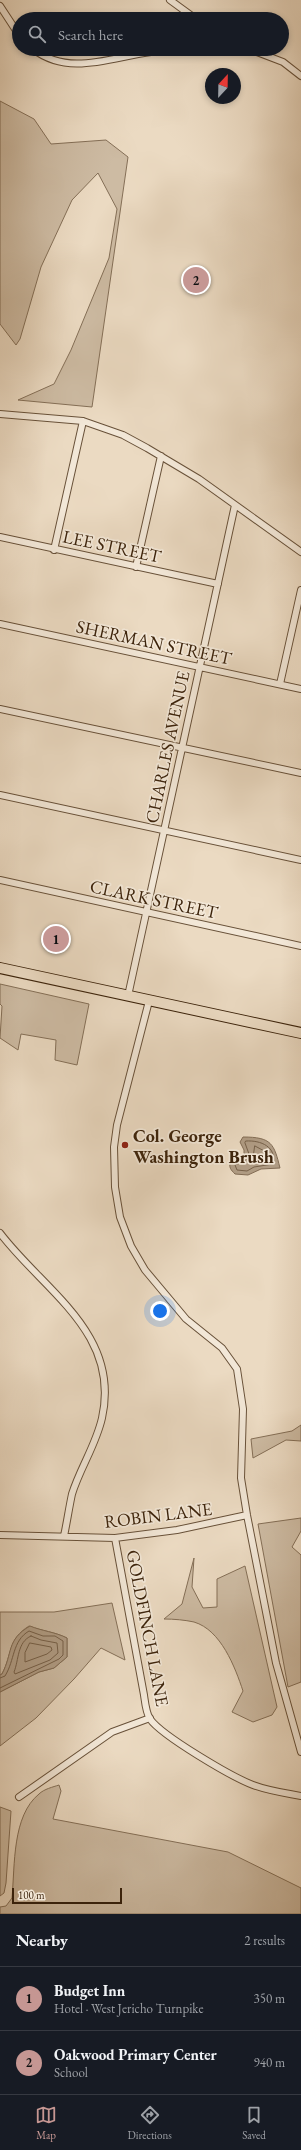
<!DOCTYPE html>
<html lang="en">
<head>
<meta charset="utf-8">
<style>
  :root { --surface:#171b24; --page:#20242c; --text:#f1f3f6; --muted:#9ea1a6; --line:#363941; --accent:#c59692 }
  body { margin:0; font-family:"EB Garamond",serif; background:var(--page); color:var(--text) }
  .compass { position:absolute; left:205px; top:68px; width:36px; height:36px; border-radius:50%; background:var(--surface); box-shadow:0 2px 6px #0003; rotate:22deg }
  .scale { position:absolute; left:12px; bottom:10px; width:110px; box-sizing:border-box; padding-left:4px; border:2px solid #3c230b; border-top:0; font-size:11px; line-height:14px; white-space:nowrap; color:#3c230b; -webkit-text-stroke:3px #f2e7d7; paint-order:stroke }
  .you { position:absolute; left:160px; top:1311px; width:14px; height:14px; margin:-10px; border:3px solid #fff; border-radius:50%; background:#1a73e8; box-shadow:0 0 0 6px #1a73e833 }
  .badge { display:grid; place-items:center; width:26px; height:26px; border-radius:50%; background:var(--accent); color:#111; font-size:13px; font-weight:700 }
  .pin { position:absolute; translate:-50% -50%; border:2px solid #fff; box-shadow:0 1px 4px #0006 }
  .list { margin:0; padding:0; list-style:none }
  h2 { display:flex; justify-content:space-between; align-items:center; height:52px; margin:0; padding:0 16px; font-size:17px }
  h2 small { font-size:13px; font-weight:400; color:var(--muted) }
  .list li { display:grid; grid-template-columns:26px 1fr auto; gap:12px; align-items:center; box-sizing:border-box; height:64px; padding:0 16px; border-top:1px solid var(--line) }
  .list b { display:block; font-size:15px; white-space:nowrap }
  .list p { margin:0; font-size:13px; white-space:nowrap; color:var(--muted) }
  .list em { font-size:13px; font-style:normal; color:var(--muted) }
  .icon { flex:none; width:22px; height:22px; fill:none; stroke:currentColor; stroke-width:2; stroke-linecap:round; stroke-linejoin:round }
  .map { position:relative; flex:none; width:301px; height:1914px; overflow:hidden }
  .search { position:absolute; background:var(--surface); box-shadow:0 2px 6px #0003; left:12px; right:12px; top:12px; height:44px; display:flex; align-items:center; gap:10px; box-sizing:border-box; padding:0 14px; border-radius:22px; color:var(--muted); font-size:15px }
  .sheet { height:180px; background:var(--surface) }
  nav { display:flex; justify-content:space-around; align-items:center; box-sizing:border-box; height:56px; border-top:1px solid var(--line); background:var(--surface); font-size:11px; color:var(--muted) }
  nav a { display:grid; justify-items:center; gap:2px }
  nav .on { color:var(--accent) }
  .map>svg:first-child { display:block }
  .green { fill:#cdbba3; stroke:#846f57 }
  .water { fill:#b09c84; stroke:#826c54 }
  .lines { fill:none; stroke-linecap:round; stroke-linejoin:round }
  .shore { stroke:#766048; stroke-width:1 }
  .street-casing { stroke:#685139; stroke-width:8 }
  .primary-casing { stroke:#3c230b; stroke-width:12 }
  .street { stroke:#f2e7d7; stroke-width:6 }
  .primary { stroke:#ebdac2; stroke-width:10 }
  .poi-dot { fill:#8f2418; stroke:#f2e7d7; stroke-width:1.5 }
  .labels { text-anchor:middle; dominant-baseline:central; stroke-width:3.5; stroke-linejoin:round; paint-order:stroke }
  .street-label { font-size:18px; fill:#3c230b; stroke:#f2e7d7 }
  .poi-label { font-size:18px; font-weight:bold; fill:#3c230b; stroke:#f2e7d7; text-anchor:start }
</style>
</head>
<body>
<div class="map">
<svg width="301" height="1914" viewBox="0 0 301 1914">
  <rect width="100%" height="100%" fill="#ebdac2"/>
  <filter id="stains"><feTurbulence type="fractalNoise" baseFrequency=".005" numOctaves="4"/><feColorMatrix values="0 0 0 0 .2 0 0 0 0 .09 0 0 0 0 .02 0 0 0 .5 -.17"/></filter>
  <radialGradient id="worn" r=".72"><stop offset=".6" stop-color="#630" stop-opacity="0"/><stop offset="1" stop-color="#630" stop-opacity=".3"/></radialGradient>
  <path class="green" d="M0,101L34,119L51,144L106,140L128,157L92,407L18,400L54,384L71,350L109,258L117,209L98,173L72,200L41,267L20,339L16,345L0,324Z
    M0,984L89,1004L77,1065L55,1060L56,1040L21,1034L18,1050L0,1038L2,1006L0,1004Z
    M301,1425V1441L286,1440L253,1458L251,1439L292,1431Z
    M301,1518V1531L292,1547L301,1555V1682L288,1687L258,1524Z
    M194,1558L192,1587L203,1608L217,1607V1579L245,1566L277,1707L272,1715L253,1722L232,1712L243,1691C235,1667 221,1630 194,1622C185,1620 174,1619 164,1619L182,1604Z
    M112,1603L125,1660L101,1648L74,1679L36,1718L0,1746V1692L39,1672L54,1668L67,1657V1638C55,1632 42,1631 29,1626C7,1640 13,1653 2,1674L0,1675V1612H54Z
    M59,1785L61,1791L53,1819L228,1852L301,1888V1914H0V1907L6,1906L12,1898C15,1865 12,1816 39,1794C44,1789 53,1787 59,1785Z
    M0,1807L11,1811L6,1883L4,1893L0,1896Z"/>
  <path class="water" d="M243,1137C272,1137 274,1144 280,1168L261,1169L248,1175L235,1174C231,1170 228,1167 231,1161L239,1160L244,1156V1150L240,1142Z
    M30,1626C42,1631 55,1632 67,1638V1657L54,1668L39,1672L0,1692V1675L2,1674C13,1653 6,1640 30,1626Z"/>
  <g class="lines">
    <path class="shore" d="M246,1141C261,1140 277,1147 273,1164L254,1167L247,1171L237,1170L235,1165L245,1161L249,1154L245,1143Z
      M255,1146L268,1153L269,1160L253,1161Z
      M31,1636L41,1640L57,1643L58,1653L50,1660L15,1674L14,1672C19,1660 17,1642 31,1636Z
      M30,1643L51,1647L52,1650L47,1654L25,1662V1653Z
      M0,1678L5,1676C15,1660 12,1641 29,1631L43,1636H55L63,1641V1655L59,1659L0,1688"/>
    <defs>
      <path id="street" d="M170,0L196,19
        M0,6L19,35
        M33,49C69,77 112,57 151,52C162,50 172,50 182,49
        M249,49L283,62L301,76
        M0,414L83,421L123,435L147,448L199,479L301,552
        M0,537L218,584
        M54,550L83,421
        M136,567L161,456
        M0,624L301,689
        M280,684L301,590
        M0,709L301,773
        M0,795L301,860
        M0,880L301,946
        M128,996L235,505
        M149,1001L117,1125L114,1147L115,1187L120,1217L131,1246L145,1270L186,1319L222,1348L237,1369L243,1409L241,1478L247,1515L276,1663L301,1752
        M0,1233C44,1291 121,1333 102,1418C96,1445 80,1468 72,1494C69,1508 67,1522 64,1536
        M0,1535L115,1538L177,1530L247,1515
        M115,1538L144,1695C145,1702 146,1713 150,1719C162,1736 232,1777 253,1785C269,1791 285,1793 301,1796
        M19,1797L112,1732L150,1718"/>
      <path id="primary" d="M0,968L301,1033"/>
    </defs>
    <use href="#street" class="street-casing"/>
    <use href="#primary" class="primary-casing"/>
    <use href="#street" class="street"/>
    <use href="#primary" class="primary"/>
  </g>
  <circle class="poi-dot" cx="125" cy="1145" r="4"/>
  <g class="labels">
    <g class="street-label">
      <text transform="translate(112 546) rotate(12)">LEE STREET</text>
      <text transform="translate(154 642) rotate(12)">SHERMAN STREET</text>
      <text transform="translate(167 747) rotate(-78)">CHARLES AVENUE</text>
      <text transform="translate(154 899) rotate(12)">CLARK STREET</text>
      <text transform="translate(158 1515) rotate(-7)">ROBIN LANE</text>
      <text transform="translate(148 1628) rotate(79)">GOLDFINCH LANE</text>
    </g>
    <g class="poi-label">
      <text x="133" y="1135">Col. George<tspan x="133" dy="21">Washington Brush</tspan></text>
    </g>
  </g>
  <rect width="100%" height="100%" filter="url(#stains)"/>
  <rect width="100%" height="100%" fill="url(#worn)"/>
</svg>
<svg class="compass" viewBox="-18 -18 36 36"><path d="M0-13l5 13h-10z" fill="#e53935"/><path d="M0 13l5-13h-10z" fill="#9ea1a6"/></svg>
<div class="scale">100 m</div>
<div class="you"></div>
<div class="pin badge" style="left:56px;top:939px">1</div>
<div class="pin badge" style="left:196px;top:280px">2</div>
<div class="search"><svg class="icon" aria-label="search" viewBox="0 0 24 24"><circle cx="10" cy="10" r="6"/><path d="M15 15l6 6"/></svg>Search here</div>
</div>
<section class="sheet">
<h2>Nearby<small>2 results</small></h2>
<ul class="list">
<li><span class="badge">1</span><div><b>Budget Inn</b><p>Hotel · West Jericho Turnpike</p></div><em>350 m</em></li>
<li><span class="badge">2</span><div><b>Oakwood Primary Center</b><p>School</p></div><em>940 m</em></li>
</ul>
</section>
<nav>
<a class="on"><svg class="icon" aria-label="map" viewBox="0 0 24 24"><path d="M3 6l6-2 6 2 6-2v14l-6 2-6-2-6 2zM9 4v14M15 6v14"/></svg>Map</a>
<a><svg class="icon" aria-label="directions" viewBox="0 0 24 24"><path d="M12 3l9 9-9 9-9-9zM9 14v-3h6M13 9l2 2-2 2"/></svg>Directions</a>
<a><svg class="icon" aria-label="saved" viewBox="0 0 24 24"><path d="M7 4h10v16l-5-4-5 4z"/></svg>Saved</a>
</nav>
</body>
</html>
